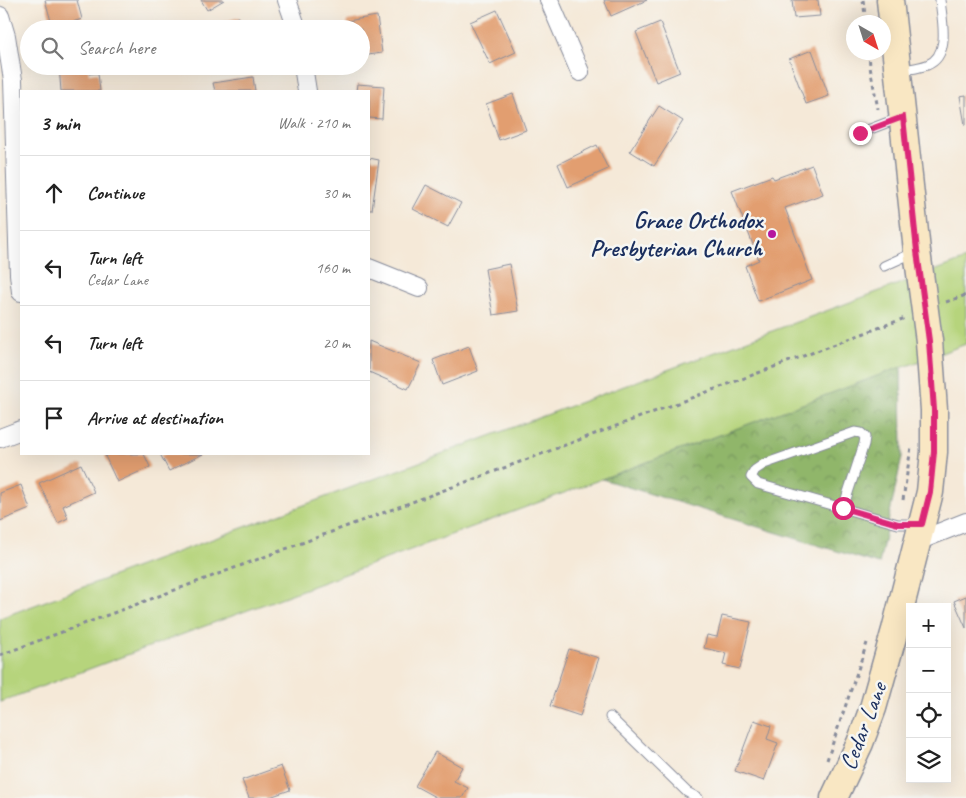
<!DOCTYPE html>
<html lang="en">
<head>
<meta charset="utf-8">
<style>
  :root { --surface:#fff; --page:#f2f2f2; --text:#222; --muted:#767676; --line:#e0e0e0 }
  body { margin:0; font-family:Caveat,sans-serif; background:var(--page); color:var(--text) }
  .controls { position:absolute; right:15px; bottom:15px; display:grid; overflow:hidden; border-radius:0px; box-shadow:0 5px 20px #0002 }
  .controls button { width:45px; height:45px; display:grid; place-items:center; padding:0; border:0; border-bottom:1px solid var(--line); background:var(--surface); color:var(--text); font:25px sans-serif }
  .compass { position:absolute; left:846px; top:15px; width:45px; height:45px; border-radius:50%; background:var(--surface); box-shadow:0 5px 20px #0002; rotate:141deg }
  .stop { position:absolute; width:15px; height:15px; margin:-11px; border:4px solid #db2777; border-radius:50%; background:#fff }
  .stop.end { background:#db2777; border-color:#fff; box-shadow:0 1px 5px #0008 }
  .list { margin:0; padding:0; list-style:none }
  h2 { display:flex; justify-content:space-between; align-items:center; height:65px; margin:0; padding:0 20px; font-size:21px }
  h2 small { font-size:16px; font-weight:400; color:var(--muted) }
  .list li { display:grid; grid-template-columns:32px 1fr auto; gap:15px; align-items:center; box-sizing:border-box; height:75px; padding:0 20px; border-top:1px solid var(--line) }
  .list b { display:block; font-size:19px; white-space:nowrap }
  .list p { margin:0; font-size:16px; white-space:nowrap; color:var(--muted) }
  .list em { font-size:16px; font-style:normal; color:var(--muted) }
  .icon { flex:none; width:28px; height:28px; fill:none; stroke:currentColor; stroke-width:2; stroke-linecap:round; stroke-linejoin:round }
  .map { position:relative; flex:none; width:966px; height:798px; overflow:hidden }
  .search { position:absolute; background:var(--surface); box-shadow:0 5px 20px #0002; left:20px; top:20px; width:350px; height:55px; display:flex; align-items:center; gap:12px; box-sizing:border-box; padding:0 18px; border-radius:28px; color:var(--muted); font-size:19px }
  .panel { position:absolute; background:var(--surface); box-shadow:0 5px 20px #0002; left:20px; top:90px; width:350px; height:365px; border-radius:0px }
  .map>svg:first-child { display:block }
  .grass { fill:#b6d47b; stroke:#68826c }
  .forest { fill:url(#forest-crowns); stroke:#567264 }
  .building { fill:#e29e6f }
  .lines { fill:none; stroke-linecap:round; stroke-linejoin:round }
  .service-casing { stroke:#888c9b; stroke-width:11 }
  .minor-casing { stroke:#888c9b; stroke-width:20 }
  .secondary-casing { stroke:#888c9b; stroke-width:29 }
  .path { stroke:#888c9b; stroke-width:3; stroke-dasharray:4 4; stroke-linecap:butt }
  .service { stroke:#fff; stroke-width:9 }
  .minor { stroke:#fff; stroke-width:18 }
  .secondary { stroke:#f9e7c3; stroke-width:26 }
  .route { stroke:#db2777; stroke-width:6 }
  .poi-dot { fill:#b5179e; stroke:#f6f6f2; stroke-width:2 }
  .labels { text-anchor:middle; dominant-baseline:central; stroke-width:5; stroke-linejoin:round; paint-order:stroke }
  .poi-label { font-size:24px; font-weight:bold; fill:#1b2f5e; stroke:#f6f6f2; text-anchor:end }
  .street-label { font-size:24px; fill:#1b2f5e; stroke:#f6f6f2 }
</style>
</head>
<body>
<div class="map">
<svg width="966" height="798" viewBox="0 0 966 798">
  <defs>
    <pattern id="forest-crowns" width="20" height="18" patternUnits="userSpaceOnUse" patternTransform="scale(1.25)"><rect width="20" height="18" fill="#90b66b"/><path d="M2 6a3 3 0 1 1 6 0M12 15a3 3 0 1 1 6 0" fill="none" stroke="#75945b"/></pattern>
  </defs>
  <rect width="100%" height="100%" fill="#f6f6f2"/>
  <filter id="ink" filterUnits="userSpaceOnUse"><feTurbulence type="fractalNoise" baseFrequency=".02" numOctaves="2"/><feDisplacementMap in="SourceGraphic" scale="10" xChannelSelector="R" yChannelSelector="G"/><feConvolveMatrix kernelMatrix="1 2 1 2 8 2 1 2 1" color-interpolation-filters="sRGB"/></filter>
  <filter id="wash" filterUnits="userSpaceOnUse"><feTurbulence type="fractalNoise" baseFrequency=".0096" numOctaves="4" result="noise"/><feDisplacementMap in="SourceGraphic" scale="20" xChannelSelector="R" yChannelSelector="G"/><feGaussianBlur stdDeviation="1.12" result="paint"/><feColorMatrix in="noise" values="0 0 0 0 0 0 0 0 0 0 0 0 0 0 0 0 0 1.4 0 .05"/><feComposite in="paint" operator="in"/></filter>
  <g filter="url(#wash)">
    <rect width="100%" height="100%" fill="#f5e9d8"/>
    <path class="grass" d="M966,259V344L0,702V618Z"/>
    <path class="forest" d="M901,367L902,457L879,564L602,479Z"/>
    <g id="blocks">
      <path class="building" d="M45,0H77L82,19L53,28Z
        M201,0H224L207,10Z
        M604,0H647L611,16Z
        M792,0H818L820,16L794,18Z
        M497,10L516,52L490,64L470,22Z
        M377,16L382,53L361,56V29H349L347,21Z
        M239,17L242,29H215L214,25Z
        M660,22L680,72L656,82L636,32Z
        M812,50L829,96L806,104L789,59Z
        M59,66H88L89,74L98,73L100,91H61Z
        M253,77L255,91H215L213,83Z
        M357,84L384,86L382,119L369,118V91H356Z
        M513,94L526,130L499,140L486,104Z
        M966,95V125H965L960,96Z
        M659,106L683,121L654,166L630,151Z
        M597,145L608,169L568,187L558,164Z
        M369,158L379,160L372,210H369Z
        M812,165L823,194L785,208L812,280L758,301L745,266L759,260L732,191L772,176L774,179Z
        M426,185L461,203L448,227L413,209Z
        M509,264L518,311L493,315L485,269Z
        M369,341L421,363L408,389L369,372Z
        M469,346L478,371L442,385L433,360Z
        M110,454H144L150,467L117,482L105,456Z
        M160,454H203L169,471Z
        M81,464L94,492L63,506L68,518L58,523L39,483Z
        M21,485L30,509L0,521V493Z
        M966,596V628L954,601Z
        M722,616L751,622L740,669L723,665L726,653L704,648L707,635L717,637Z
        M569,649L599,658L580,716L550,706Z
        M754,720L771,726L767,739L778,743L764,781L735,771Z
        M435,752L462,767L454,781L468,788L462,798H437L415,786Z
        M281,766L290,790L267,798H249L242,780Z"/>
    </g>
  </g>
  <g filter="url(#ink)">
    <use href="#blocks" fill-opacity="0" stroke="#888c9b" stroke-width="1"/>
    <g class="lines">
      <defs>
        <path id="service" d="M900,71C908,69 919,68 927,65C951,56 942,20 940,0
          M860,133L899,118
          M884,266L915,252
          M843,508L864,444L865,437L861,433L855,432L764,464L755,470L751,477L758,484L898,524H919
          M610,717L687,792L698,798"/>
        <path id="minor" d="M287,0L297,29
          M549,0L580,72
          M0,16L6,36L13,80L19,274L21,292
          M303,66L307,91
          M369,268L419,288
          M0,438L21,430
          M918,541L966,522"/>
        <path id="secondary" d="M834,798L860,743L873,708L895,630L930,492L934,452V410L929,341L917,251L890,0"/>
      </defs>
      <use href="#service" class="service-casing"/>
      <use href="#minor" class="minor-casing"/>
      <use href="#secondary" class="secondary-casing"/>
      <path class="path" d="M863,0L866,22
        M869,52L870,67L878,109
        M946,302L966,295
        M903,500L911,447
        M0,655L536,456L905,318
        M827,760L867,643"/>
      <use href="#service" class="service"/>
      <use href="#minor" class="minor"/>
      <use href="#secondary" class="secondary"/>
    </g>
  </g>
  <g class="lines" filter="url(#ink)">
    <path class="route" d="M843,508L898,524H922L930,492L934,452V410L929,341L917,251L903,117L860,133"/>
  </g>
  <circle class="poi-dot" cx="772" cy="234" r="5"/>
  <g class="labels">
    <g class="poi-label">
      <text x="762" y="220">Grace Orthodox<tspan x="762" dy="28">Presbyterian Church</tspan></text>
    </g>
    <g class="street-label">
      <text transform="translate(863 726) rotate(-69)">Cedar Lane</text>
    </g>
  </g>
</svg>
<div class="controls">
<button>+</button>
<button>−</button>
<button><svg class="icon" aria-label="locate" viewBox="0 0 24 24"><circle cx="12" cy="12" r="6"/><path d="M12 2v4M12 18v4M2 12h4M18 12h4"/></svg></button>
<button><svg class="icon" aria-label="layers" viewBox="0 0 24 24"><path d="M12 4l9 5-9 5-9-5zM3 14l9 5 9-5"/></svg></button>
</div>
<svg class="compass" viewBox="-18 -18 36 36"><path d="M0-13l5 13h-10z" fill="#e53935"/><path d="M0 13l5-13h-10z" fill="#767676"/></svg>
<div class="stop" style="left:843px;top:508px"></div>
<div class="stop end" style="left:860px;top:133px"></div>
<div class="search"><svg class="icon" aria-label="search" viewBox="0 0 24 24"><circle cx="10" cy="10" r="6"/><path d="M15 15l6 6"/></svg>Search here</div>
<section class="panel">
<h2>3 min<small>Walk · 210 m</small></h2>
<ul class="list">
<li><svg class="icon" aria-label="ahead" viewBox="0 0 24 24"><path d="M12 20V5M6 11l6-6 6 6"/></svg><div><b>Continue</b></div><em>30 m</em></li>
<li><svg class="icon" aria-label="left" viewBox="0 0 24 24"><path d="M17 20v-9H6M10 6l-5 5 5 5"/></svg><div><b>Turn left</b><p>Cedar Lane</p></div><em>160 m</em></li>
<li><svg class="icon" aria-label="left" viewBox="0 0 24 24"><path d="M17 20v-9H6M10 6l-5 5 5 5"/></svg><div><b>Turn left</b></div><em>20 m</em></li>
<li><svg class="icon" aria-label="arrive" viewBox="0 0 24 24"><path d="M6 21V4h12l-3 4 3 4H6"/></svg><div><b>Arrive at destination</b></div></li>
</ul>
</section>
</div>
</body>
</html>
